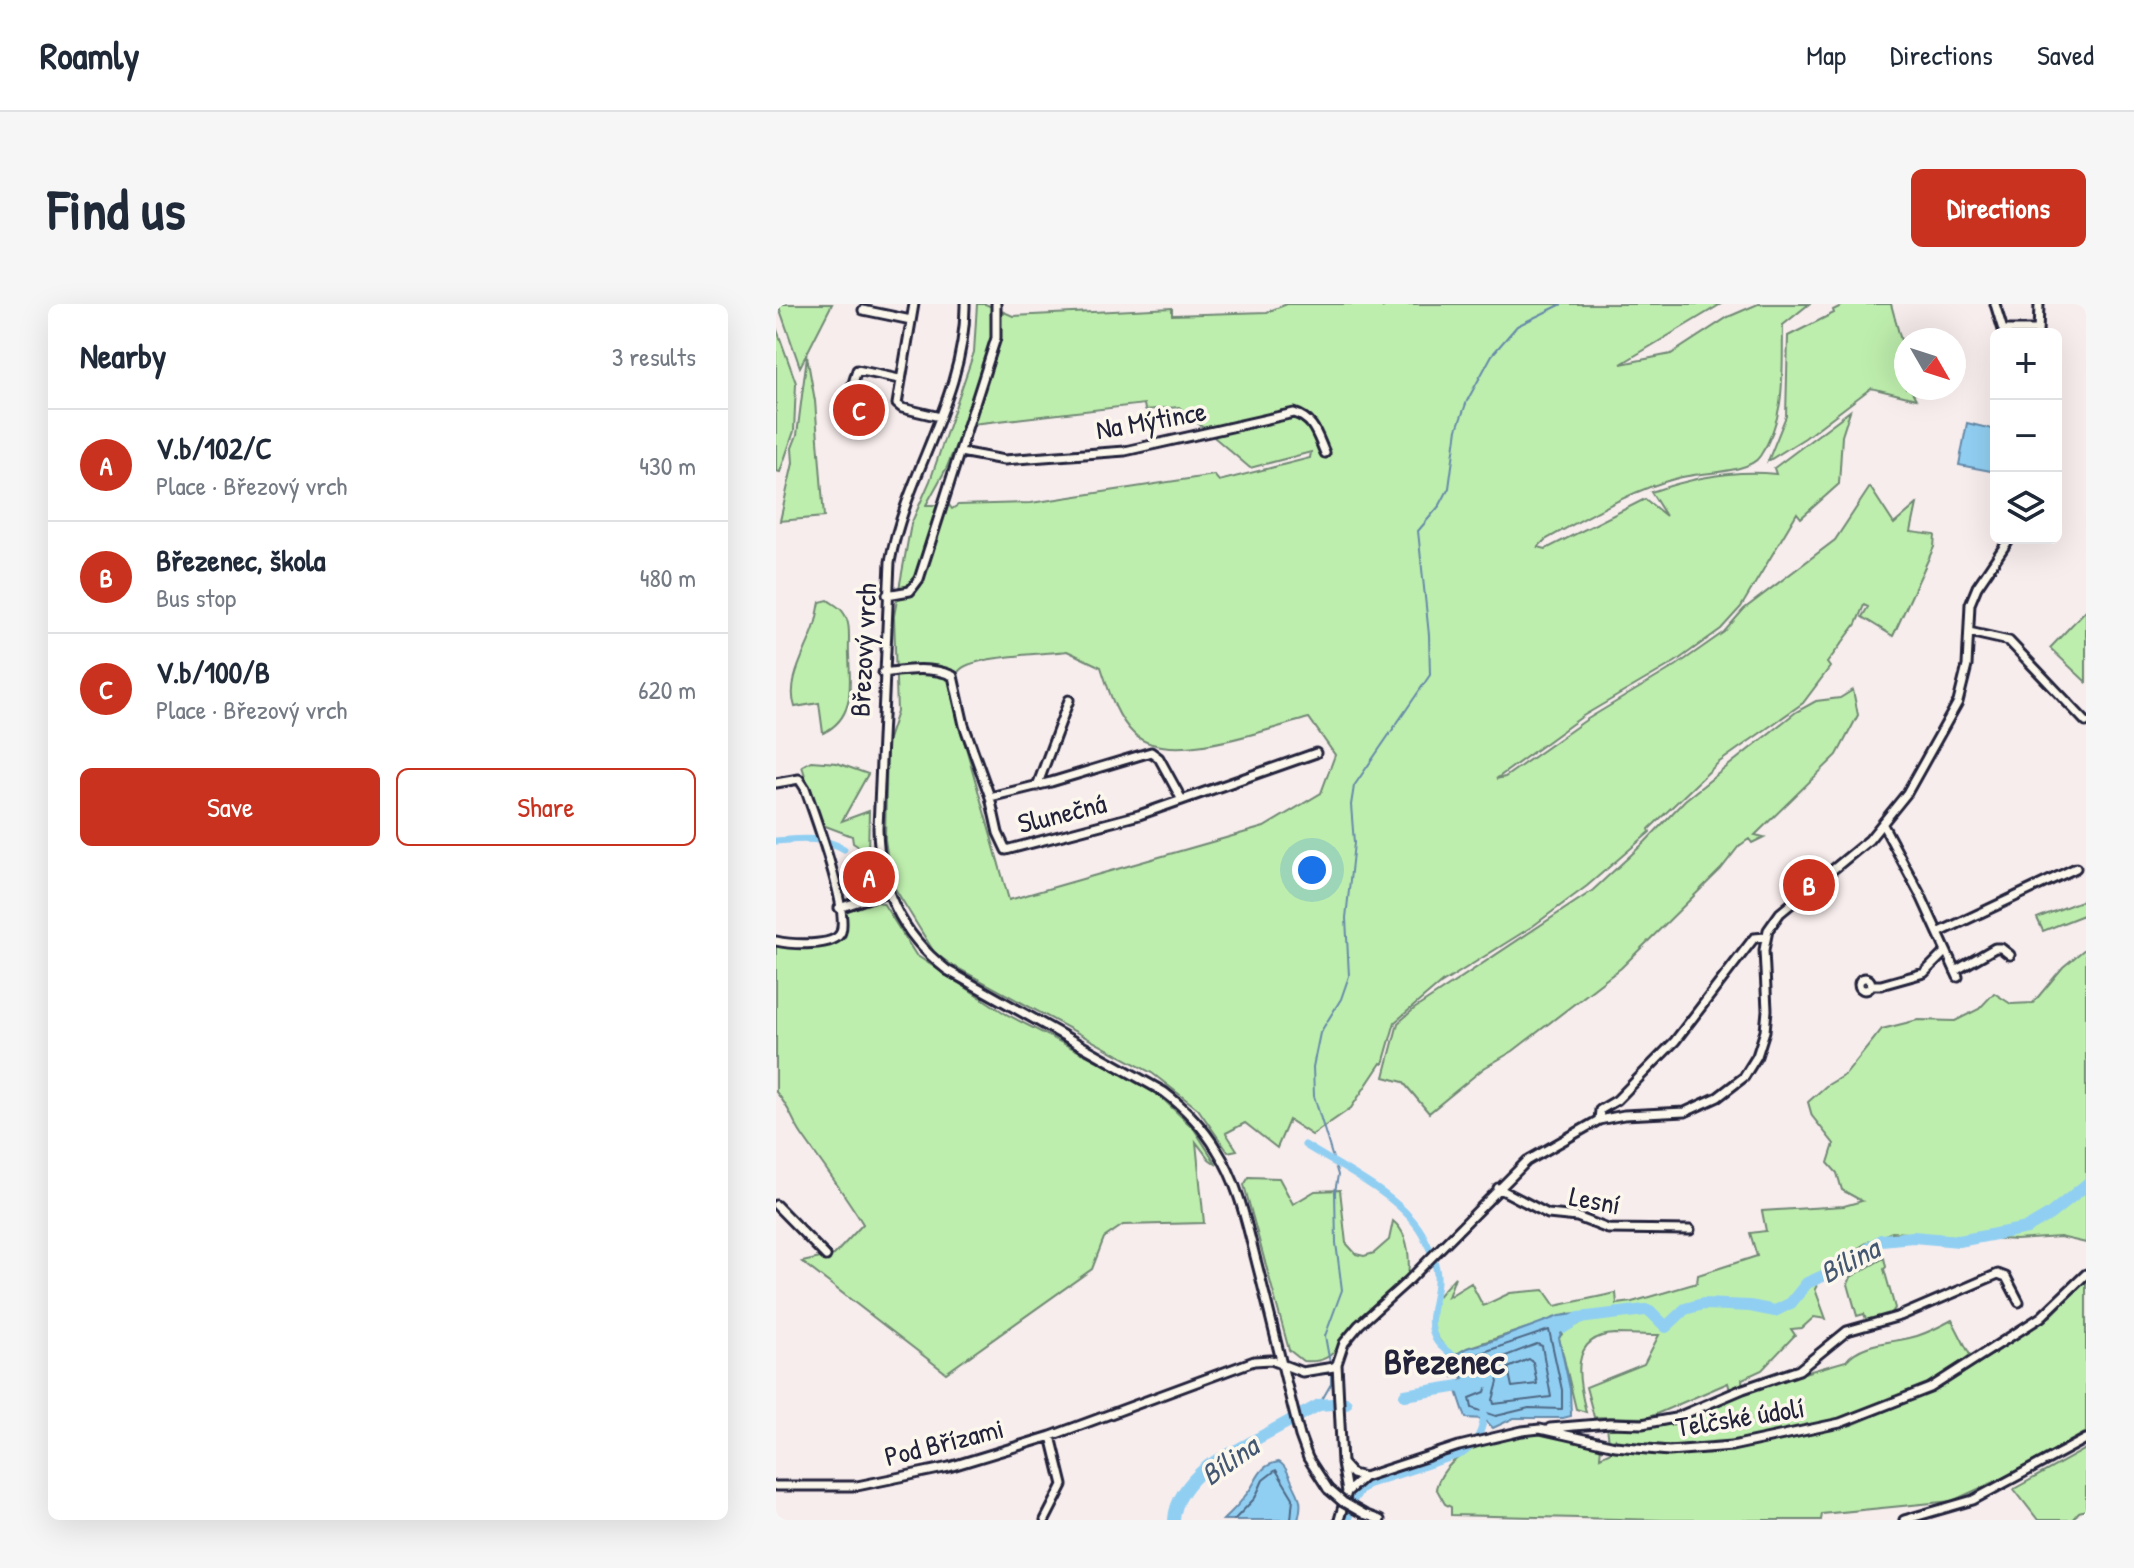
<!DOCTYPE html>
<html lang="en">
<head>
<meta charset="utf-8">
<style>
  :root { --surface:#fff; --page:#f6f6f7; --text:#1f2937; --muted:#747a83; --line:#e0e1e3; --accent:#c8321e }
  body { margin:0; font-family:"Patrick Hand",sans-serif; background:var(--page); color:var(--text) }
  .controls { position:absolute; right:24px; top:24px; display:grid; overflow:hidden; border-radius:12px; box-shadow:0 8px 32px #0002 }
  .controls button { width:72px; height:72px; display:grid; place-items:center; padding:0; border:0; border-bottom:2px solid var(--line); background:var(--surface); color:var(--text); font:40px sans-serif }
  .compass { position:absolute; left:1118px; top:24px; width:72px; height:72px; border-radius:50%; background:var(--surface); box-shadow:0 8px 32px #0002; rotate:129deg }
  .you { position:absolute; left:536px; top:566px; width:28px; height:28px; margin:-20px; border:6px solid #fff; border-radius:50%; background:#1a73e8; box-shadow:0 0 0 12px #1a73e833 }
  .badge { display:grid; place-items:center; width:52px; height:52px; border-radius:50%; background:var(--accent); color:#fff; font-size:26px; font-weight:700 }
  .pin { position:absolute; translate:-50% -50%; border:4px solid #fff; box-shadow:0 2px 8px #0006 }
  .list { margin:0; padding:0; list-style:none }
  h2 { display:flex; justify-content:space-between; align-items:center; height:104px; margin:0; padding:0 32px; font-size:34px }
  h2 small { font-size:26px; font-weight:400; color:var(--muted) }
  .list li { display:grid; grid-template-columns:52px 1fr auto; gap:24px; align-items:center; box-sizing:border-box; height:112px; padding:0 32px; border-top:2px solid var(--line) }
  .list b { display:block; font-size:30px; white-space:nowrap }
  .list p { margin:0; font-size:26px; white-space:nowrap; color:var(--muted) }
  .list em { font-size:26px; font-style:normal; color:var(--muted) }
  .actions { display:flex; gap:16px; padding:24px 32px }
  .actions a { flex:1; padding:18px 0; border:2px solid var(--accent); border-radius:12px; text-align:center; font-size:28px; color:var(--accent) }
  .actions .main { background:var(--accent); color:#fff }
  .icon { flex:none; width:44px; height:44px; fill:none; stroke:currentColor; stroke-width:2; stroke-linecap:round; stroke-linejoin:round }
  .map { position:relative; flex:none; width:1310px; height:1216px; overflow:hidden; border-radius:12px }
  header { display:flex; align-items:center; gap:48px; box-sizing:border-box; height:112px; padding:0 40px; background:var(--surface); border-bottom:2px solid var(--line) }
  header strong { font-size:38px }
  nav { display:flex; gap:44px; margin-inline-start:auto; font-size:28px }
  .intro { display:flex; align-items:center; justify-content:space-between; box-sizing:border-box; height:192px; padding:0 48px }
  h1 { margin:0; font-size:56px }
  .button { padding:20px 36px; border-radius:12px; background:var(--accent); color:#fff; font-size:28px; font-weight:700 }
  main { display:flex; gap:48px; padding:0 48px }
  aside { flex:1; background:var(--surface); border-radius:12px; box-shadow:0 8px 32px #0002 }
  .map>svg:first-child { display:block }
  .green { fill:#beeead; stroke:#708874; stroke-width:2; fill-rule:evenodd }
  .water { fill:#91cff2; stroke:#658aa9; stroke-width:2 }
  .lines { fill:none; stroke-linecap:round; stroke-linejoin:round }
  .shore { stroke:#4e6784; stroke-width:2 }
  .stream { stroke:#658aa9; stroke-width:2 }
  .canal { stroke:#91cff2; stroke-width:7 }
  .river { stroke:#91cff2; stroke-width:12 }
  .minor-casing { stroke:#22223b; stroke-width:13 }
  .minor { stroke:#fbf7ec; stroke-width:7 }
  .minor-bridge-casing { stroke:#22223b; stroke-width:13; stroke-linecap:butt }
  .minor-bridge { stroke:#fbf7ec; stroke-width:7 }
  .labels { text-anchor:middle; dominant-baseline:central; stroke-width:7; stroke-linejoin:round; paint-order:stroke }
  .street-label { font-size:28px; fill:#22223b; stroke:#fbf7ec }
  .water-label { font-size:30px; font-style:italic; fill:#435672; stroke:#fbf7ec }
  .district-label { font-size:36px; font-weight:bold; fill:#22223b; stroke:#fbf7ec }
</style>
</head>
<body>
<header>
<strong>Roamly</strong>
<nav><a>Map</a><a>Directions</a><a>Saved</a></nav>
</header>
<div class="intro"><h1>Find us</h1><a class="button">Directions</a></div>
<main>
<aside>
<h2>Nearby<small>3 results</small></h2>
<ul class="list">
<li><span class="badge">A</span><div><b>V.b/102/C</b><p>Place · Březový vrch</p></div><em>430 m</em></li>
<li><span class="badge">B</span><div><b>Březenec, škola</b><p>Bus stop</p></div><em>480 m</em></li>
<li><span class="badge">C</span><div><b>V.b/100/B</b><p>Place · Březový vrch</p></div><em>620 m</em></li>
</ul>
<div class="actions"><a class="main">Save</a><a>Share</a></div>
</aside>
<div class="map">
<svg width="1310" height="1216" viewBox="0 0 1310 1216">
  <rect width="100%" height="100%" fill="#f8eded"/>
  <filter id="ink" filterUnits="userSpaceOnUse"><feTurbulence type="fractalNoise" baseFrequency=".0125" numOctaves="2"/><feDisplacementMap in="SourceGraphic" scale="16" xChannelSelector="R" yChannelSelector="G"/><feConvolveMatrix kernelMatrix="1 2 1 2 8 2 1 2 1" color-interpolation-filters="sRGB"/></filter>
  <g filter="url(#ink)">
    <path class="green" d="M1,0H56L24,63L3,3Z
      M201,0H209L237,12L396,4V11L491,8L511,0H609L606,4L613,0H945L845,60L895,50L952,13L982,0H1033L1007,21C1006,66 1011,113 984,152C973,170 923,168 902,174C855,186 811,213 769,236L762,243L770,245L869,195L890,212L875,188C915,174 958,165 1000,170L998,164L1074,107L1066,132L1063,180L1025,214L1021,209L965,303L945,325L899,358L807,412L720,475L729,473L810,416L901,361L948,328L968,305L1059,236L1094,183L1118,220L1141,200L1135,228L1159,231L1158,243L1117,332L1086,313L1092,303L1088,301L1080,320L1051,359L1054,363L1027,399L942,459L873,525L874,528L811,582L757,622L666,679L667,677L619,718L607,760L605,759L575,804L536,831L513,816L501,844L469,819L450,829L461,846L452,848L422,805L376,769L174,660L158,648L115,578L109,535L111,438L121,408L118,312L135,220L154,177L198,48ZM368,100L369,106L403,103L474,164L535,148L534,154L443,177L438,171L255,199L182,201L176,205L173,201H150L171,163L188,121ZM291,347L325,363C333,387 340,413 358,430C392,463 491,425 533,414L559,451L545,489L488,523L233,596L176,394C177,383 176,373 185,365C200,352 268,350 291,347Z
      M1069,0H1115L1130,55L1123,62L1130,76V84H1134L1140,95L1095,84L1029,134L992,157L1010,112L1012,32L1058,9L1057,6Z
      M0,23L20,79L18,127L4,168L0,167Z
      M31,52L39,97L48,213L4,217L17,159L16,144L21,131Z
      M52,296C57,300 64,303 67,308C76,320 72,337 73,351C74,381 80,413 47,429L43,399L19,403C10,377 30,348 38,324C41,316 42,307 44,298Z
      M1310,306V378L1274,344Z
      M1077,386L1082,411L1061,451L979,531L988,533L976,539L973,535L963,542L945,565L845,664L737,747L708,764L653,809L627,778L608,773L622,719L638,705L816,587L869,538L909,496L1020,408L1040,397L1064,394Z
      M35,457L61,459L92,470L66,517L93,507L92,549L77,539L76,532L44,520L26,462Z
      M1310,595V610L1267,627L1261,614Z
      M91,597L107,599L140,651L230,710L349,771L385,793L418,825L441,861L433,855L420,838L428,919L347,921L328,934L316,965L170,1069L26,958L58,951L87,920C68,889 47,861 26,831C15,815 15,805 0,788V641C26,644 45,645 69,634L70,628L67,612L74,604Z
      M1310,644V939L1284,933L1240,936L1116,928L1092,938L1049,966L1039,985L1050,1015L1038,1013L1026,1024L1015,1025L1019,1031L986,1066L966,1075L967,1084L955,1090L952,1079L871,1114L818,1113L810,1083L868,1060L883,1031C868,1031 854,1030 839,1030C792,1032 802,1077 810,1108L800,1105L783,1034L790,1025L793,1010L691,1044L679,1051C662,1040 651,1022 658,1000C661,991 672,981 679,973L672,993L695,979L707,1002L734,989L768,986L779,1002L840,989L841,1000L856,998L921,979L922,971L981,952L974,929L990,927L986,907L1068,902L1086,897L1066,886L1061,869L1052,859L1058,840L1036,812L1032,798L1050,782L1070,770L1106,725L1142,716L1179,717L1203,705L1218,689L1235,700L1257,699L1287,663Z
      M473,873L503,874L517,900L539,887L564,886L570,939L580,950L588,952L598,949L613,936L617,917C633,930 634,955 632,974L566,1038C556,1053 546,1059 527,1057L513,1046L468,881Z
      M1108,954L1110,963L1108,965L1119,1004L1114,1012L1091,1018L1088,1010L1081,1012L1072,980L1075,973Z
      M1310,976V1128L1233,1171L1176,1197L1046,1210L1045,1216H887L675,1211V1203L669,1200L660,1184C672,1143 731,1129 770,1130C788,1131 807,1138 825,1142L824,1153L839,1146L903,1151L1013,1135L1076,1121L1166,1083L1275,1012Z
      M1176,1016L1194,1051C1183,1059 1172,1070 1160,1077C1077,1128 937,1146 841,1140L839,1135L833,1138L831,1123L890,1120L918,1111L983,1082L1070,1057C1086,1037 1119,1039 1141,1032C1153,1028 1165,1022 1176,1016Z
      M1310,1145V1206L1303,1208L1296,1216H1262L1238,1185Z"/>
    <path class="water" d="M1191,119L1220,126V168L1183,161Z
      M800,1010L803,1020L786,1028L783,1034L794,1085L795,1112L787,1114H738L717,1124L708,1115L690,1114L681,1087L704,1082V1077L679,1079L687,1075L686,1071L677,1073L676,1069L681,1060L679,1051L691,1044L713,1038L783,1012Z
      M503,1158C510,1162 510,1166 514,1173C522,1193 528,1193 522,1216H447C455,1208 463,1201 469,1192C482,1178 481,1161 503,1158Z"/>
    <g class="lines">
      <path class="shore" d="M773,1026L786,1086V1105L753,1104L720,1112L696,1104L694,1094L709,1088L712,1078L707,1070L694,1069L689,1065L690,1054Z
        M761,1040L766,1042L775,1093L718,1100L717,1096L722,1078L714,1058Z
        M753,1055L757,1058L761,1080L736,1083L732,1064Z
        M458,1216L479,1194L487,1176L500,1166L517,1194L515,1216"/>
      <path class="stream" d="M554,1059L549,1032L566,986L560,939L559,888L562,871L538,792L537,763L544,729L565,695L573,672L570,614L578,539L575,501L578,482L654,371L653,331L642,227L664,201L673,184L681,125L691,97L716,51L741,22L786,0
        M543,1101L555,1080V1065"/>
      <path class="canal" d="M0,537C26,535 45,532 68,545
        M529,841C567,865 630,894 649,935C655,947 662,963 661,976C661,997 649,1016 660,1036C665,1045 676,1050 683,1056
        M573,1216C573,1201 580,1190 591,1181L686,1150C701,1140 708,1124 708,1106"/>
      <path class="river" d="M788,1023L803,1014L869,1006L874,1007L890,1023L909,1005L927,1000L974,1002L999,1007L1015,999L1031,979L1083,956L1094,943L1105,936L1137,933L1183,937L1251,924L1273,911L1310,881
        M629,1091L708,1078L717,1071
        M398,1216C399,1193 416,1175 433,1161L543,1101L570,1099"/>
      <defs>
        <path id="minor" d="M138,0L121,100L126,104L164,113
          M189,0C190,91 130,170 114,258L102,524C103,583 124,629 171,666L388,788C409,804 427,823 441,846C463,880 471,922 481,960C496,1018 509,1075 524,1132L532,1154L552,1185
          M1219,0L1227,26H1262
          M87,6L135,16
          M1262,30L1263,0
          M72,96L81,66L123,75
          M184,148L228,156L349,147L518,109C538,115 541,131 549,149
          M111,291L134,287L143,275L220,34V0
          M1193,328L1233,337L1310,418
          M107,369C130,366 155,362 177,372L188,421L214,493L275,478L375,448L383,454L406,496
          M0,479L23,475L29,484C38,509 73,605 65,628C59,644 13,640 0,637
          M261,482L293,396
          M214,493L222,529L230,546L363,511L540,449
          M1107,521L1146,594L1182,673
          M63,604L111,588
          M1162,629L1300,564
          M1179,667L1219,644H1225L1234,651
          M1083 680a6 6 0 1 1 12 0a6 6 0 1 1-12 0Z
          M1096,681H1105L1148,669L1170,647
          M823,816L824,806L841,796L899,737L978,634L990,633
          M722,884L772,910L801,913L832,925L914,926
          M0,901L50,952
          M774,1124L834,1119L866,1120L899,1114L967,1085L1023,1066L1071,1027L1124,1012L1222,970L1230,973L1243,998
          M567,1160L576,1170L588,1173L571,1188
          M588,1173L683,1142L746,1127L764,1125L839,1142L893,1147L956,1142L1064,1119L1154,1084L1265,1013L1310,970
          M0,1182H81L173,1163L275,1132L478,1057L495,1056L526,1068L558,1063L561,1060
          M588,1210L604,1216
          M269,1216L287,1181L275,1132
          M563,1216L571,1188L566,1159L561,1060L568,1039L583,1021L633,976L751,857L823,816L848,811L909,808L942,793L968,773L981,752L989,727L991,706L988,646L992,626L1004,609L1093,536L1131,489L1182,398L1191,362L1194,300L1201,283L1234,234
          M1128,1216L1197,1196L1310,1135"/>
      </defs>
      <use href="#minor" class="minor-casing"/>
      <use href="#minor" class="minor"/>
      <defs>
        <path id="minor-bridge" d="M552,1185L567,1198L588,1210"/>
      </defs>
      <use href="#minor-bridge" class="minor-bridge-casing"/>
      <use href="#minor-bridge" class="minor-bridge"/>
    </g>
  </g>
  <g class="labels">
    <g class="street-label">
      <text transform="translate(375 116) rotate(-10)">Na Mýtince</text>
      <text transform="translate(87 346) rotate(-87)">Březový vrch</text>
      <text transform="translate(286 509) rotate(-14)">Slunečná</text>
      <text transform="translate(819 896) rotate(11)">Lesní</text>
      <text transform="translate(964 1113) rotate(-9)">Telčské údolí</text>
      <text transform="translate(168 1138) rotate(-14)">Pod Břízami</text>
    </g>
    <g class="water-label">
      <text transform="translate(1073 956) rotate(-28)">Bílina</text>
      <text transform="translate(453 1156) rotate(-35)">Bílina</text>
    </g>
    <g class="district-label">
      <text x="668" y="1056">Březenec</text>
    </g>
  </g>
</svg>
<div class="controls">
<button>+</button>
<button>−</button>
<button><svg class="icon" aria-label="layers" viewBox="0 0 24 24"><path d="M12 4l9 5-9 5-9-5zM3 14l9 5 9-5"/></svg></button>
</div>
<svg class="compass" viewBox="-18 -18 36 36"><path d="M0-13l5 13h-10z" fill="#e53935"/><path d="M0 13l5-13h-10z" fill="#747a83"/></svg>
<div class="you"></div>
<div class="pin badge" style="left:93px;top:573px">A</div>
<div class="pin badge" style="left:1033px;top:581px">B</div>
<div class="pin badge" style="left:83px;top:106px">C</div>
</div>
</main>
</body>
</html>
